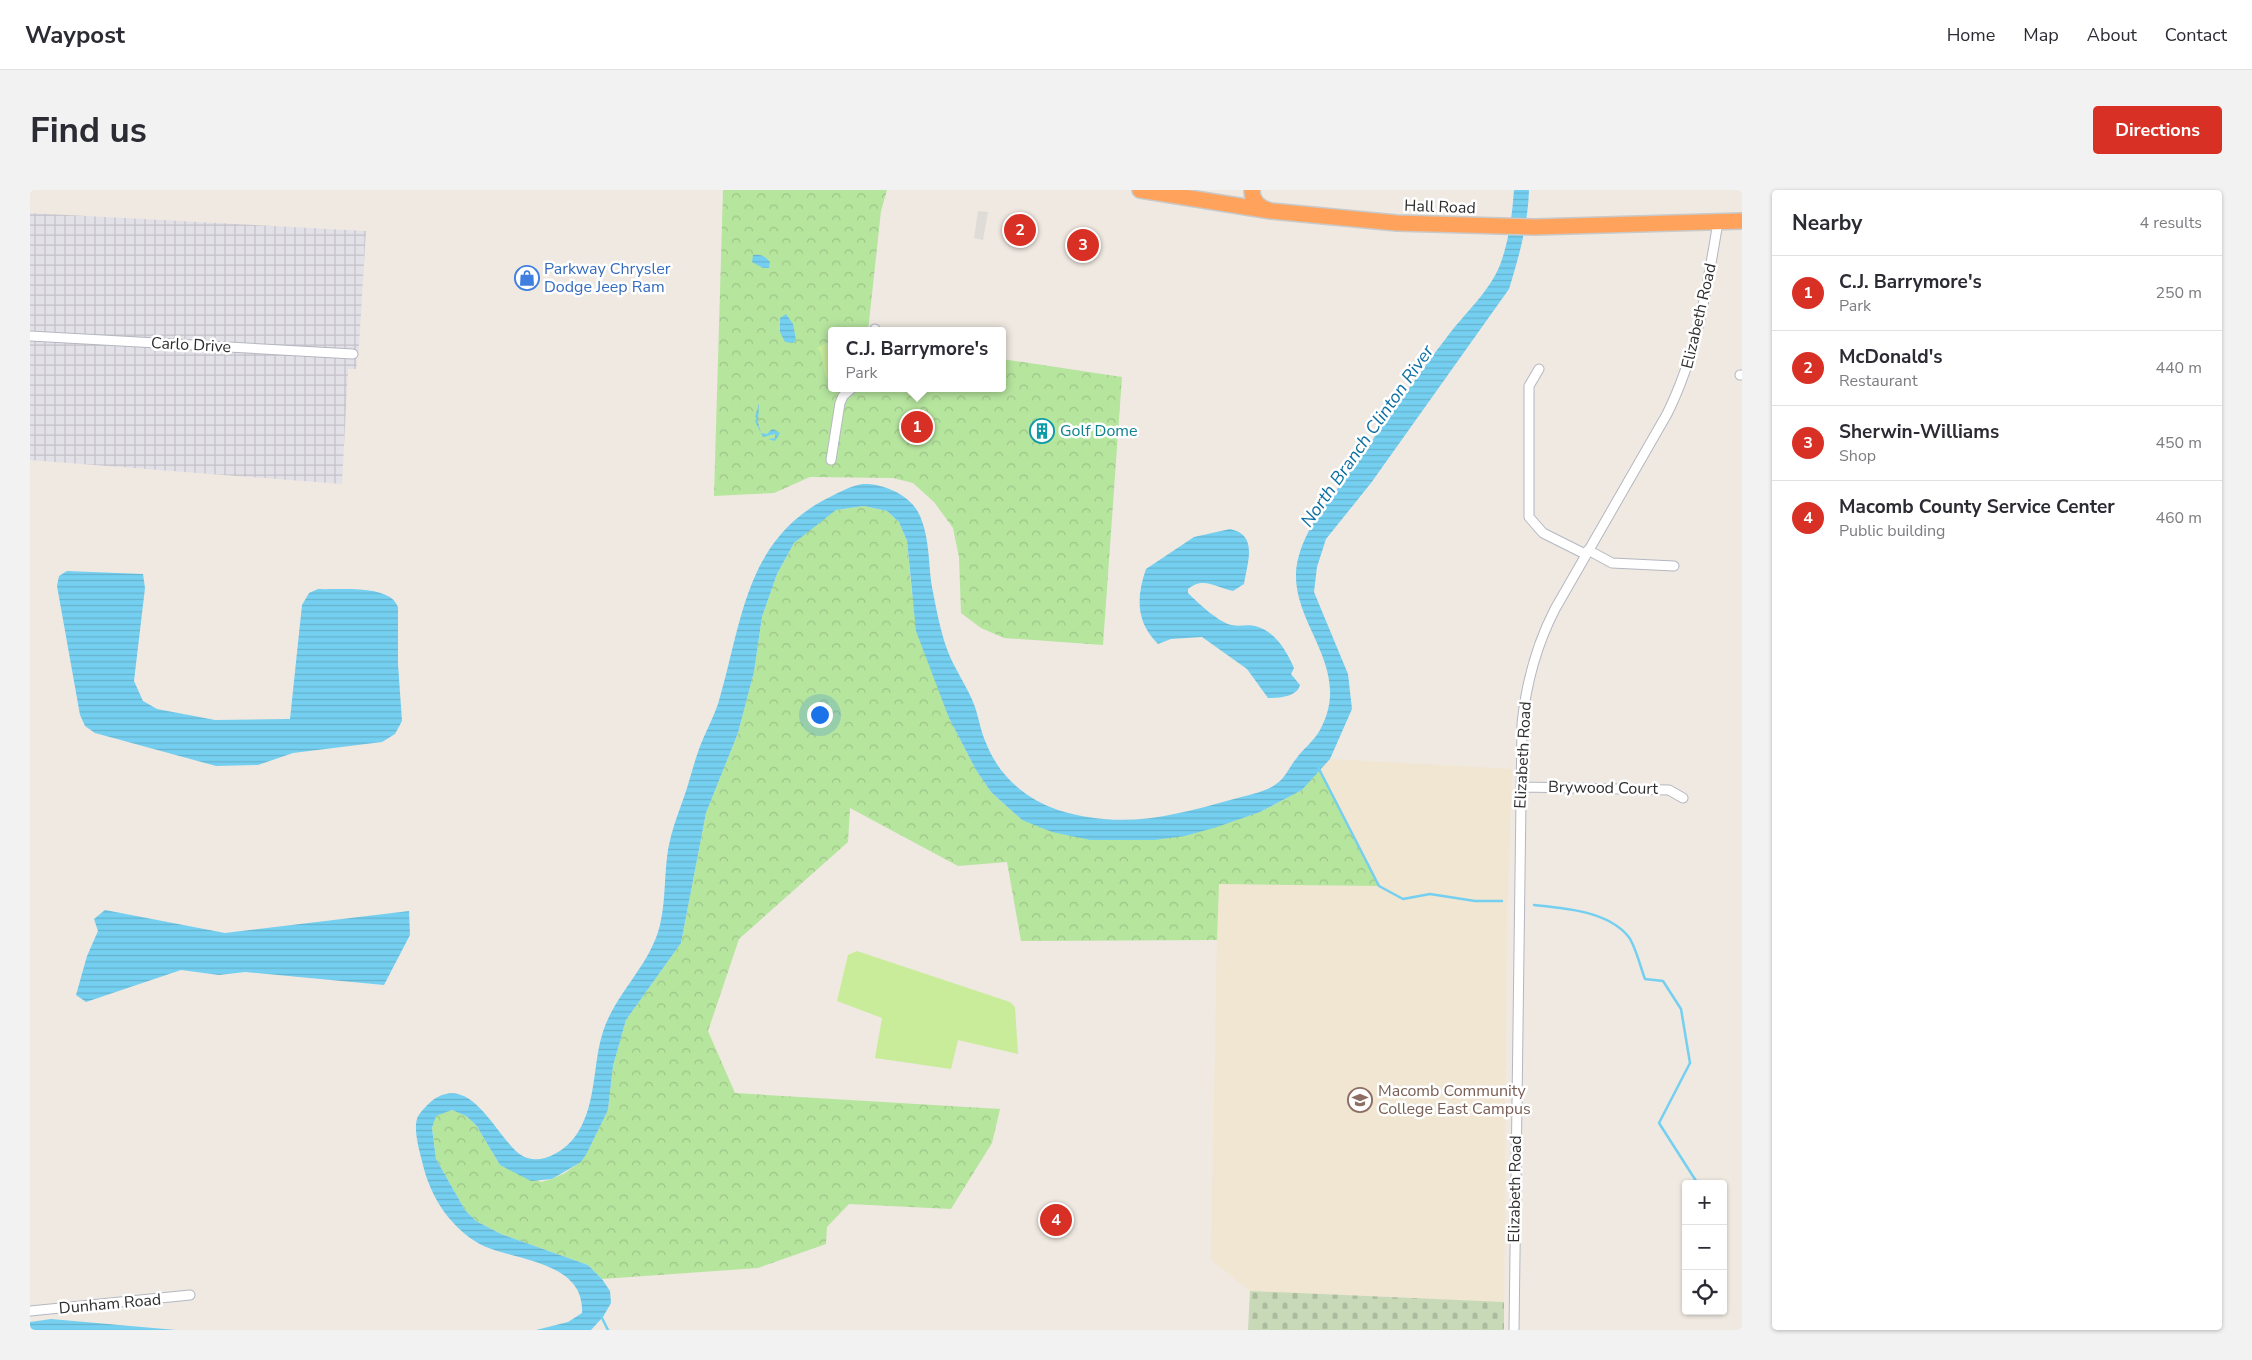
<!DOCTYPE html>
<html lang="en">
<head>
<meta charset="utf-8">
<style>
  :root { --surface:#fff; --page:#f2f2f3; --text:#2b2b33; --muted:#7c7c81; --line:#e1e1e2; --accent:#d93025 }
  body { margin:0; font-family:"Nunito Sans",sans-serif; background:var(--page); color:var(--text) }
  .controls { position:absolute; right:15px; bottom:15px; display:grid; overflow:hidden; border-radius:5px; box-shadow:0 1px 4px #0004 }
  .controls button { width:45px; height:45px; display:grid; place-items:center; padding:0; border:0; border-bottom:1px solid var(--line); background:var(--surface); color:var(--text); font:25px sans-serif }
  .you { position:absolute; left:789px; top:524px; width:18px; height:18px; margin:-12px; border:4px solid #fff; border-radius:50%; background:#1a73e8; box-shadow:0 0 0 8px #1a73e833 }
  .badge { display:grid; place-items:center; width:32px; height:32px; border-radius:50%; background:var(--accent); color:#fff; font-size:16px; font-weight:700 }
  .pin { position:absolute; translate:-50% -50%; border:2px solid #fff; box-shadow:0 1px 5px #0006 }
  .popup { position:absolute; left:798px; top:137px; width:178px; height:65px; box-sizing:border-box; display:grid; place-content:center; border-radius:5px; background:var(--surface); filter:drop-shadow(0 1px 4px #0005); font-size:16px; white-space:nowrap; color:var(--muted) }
  .popup b { font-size:19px; color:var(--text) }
  .popup::after { content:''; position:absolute; left:50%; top:100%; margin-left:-10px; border:10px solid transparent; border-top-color:var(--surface) }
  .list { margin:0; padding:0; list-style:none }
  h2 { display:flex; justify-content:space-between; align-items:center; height:65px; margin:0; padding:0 20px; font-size:21px }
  h2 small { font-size:16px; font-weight:400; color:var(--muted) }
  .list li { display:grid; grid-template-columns:32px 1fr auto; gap:15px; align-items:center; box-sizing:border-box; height:75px; padding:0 20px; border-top:1px solid var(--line) }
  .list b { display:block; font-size:19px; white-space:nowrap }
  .list p { margin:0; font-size:16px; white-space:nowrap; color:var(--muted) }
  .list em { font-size:16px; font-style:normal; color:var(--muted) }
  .icon { flex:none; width:28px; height:28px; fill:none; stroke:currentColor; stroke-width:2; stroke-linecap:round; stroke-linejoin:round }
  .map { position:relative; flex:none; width:1712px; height:1140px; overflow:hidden; border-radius:5px }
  header { display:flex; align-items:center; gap:30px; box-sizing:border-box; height:70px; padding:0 25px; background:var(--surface); border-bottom:1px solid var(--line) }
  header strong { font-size:24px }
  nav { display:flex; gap:28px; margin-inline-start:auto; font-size:18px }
  .intro { display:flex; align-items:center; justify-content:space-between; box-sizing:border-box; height:120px; padding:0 30px }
  h1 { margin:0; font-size:35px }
  .button { padding:12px 22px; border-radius:5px; background:var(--accent); color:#fff; font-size:18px; font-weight:700 }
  main { display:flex; gap:30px; padding:0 30px }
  aside { flex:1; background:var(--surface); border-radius:5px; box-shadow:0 1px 4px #0004 }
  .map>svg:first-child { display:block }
  .industrial { fill:url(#industrial-grid) }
  .education { fill:#f0e6d1 }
  .cemetery { fill:url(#cemetery-stones) }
  .park { fill:url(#park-crowns) }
  .pitch { fill:#c9ec9a }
  .plaza { fill:#dfdcd8 }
  .water { fill:url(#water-rules) }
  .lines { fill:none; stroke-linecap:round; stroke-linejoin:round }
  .stream { stroke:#75cff0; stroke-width:2.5 }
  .street-casing { stroke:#b4b7c1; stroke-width:11 }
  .highway-casing { stroke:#c9c9c9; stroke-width:18 }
  .street { stroke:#fff; stroke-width:9 }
  .highway { stroke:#ffa35c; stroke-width:15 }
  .labels { text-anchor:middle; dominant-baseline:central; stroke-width:5; stroke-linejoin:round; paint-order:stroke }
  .street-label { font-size:16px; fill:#2e2e2e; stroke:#fff }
  .shop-label { font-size:16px; fill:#366cbe; stroke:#fff; text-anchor:start }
  .culture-label { font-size:16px; fill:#0d838f; stroke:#fff; text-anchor:start }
  .education-label { font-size:16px; fill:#785e54; stroke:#fff; text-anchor:start }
  .water-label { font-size:18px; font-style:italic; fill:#0d6fa3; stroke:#fff }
</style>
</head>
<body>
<header>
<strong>Waypost</strong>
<nav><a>Home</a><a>Map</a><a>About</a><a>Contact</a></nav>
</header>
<div class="intro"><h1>Find us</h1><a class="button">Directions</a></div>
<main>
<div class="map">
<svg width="1712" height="1140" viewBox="0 0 1712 1140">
  <defs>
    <pattern id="industrial-grid" width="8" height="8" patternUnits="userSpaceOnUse" patternTransform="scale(1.25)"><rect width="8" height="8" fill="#e3e1e8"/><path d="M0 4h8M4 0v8" fill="none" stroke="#c3c1c7"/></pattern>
    <pattern id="cemetery-stones" width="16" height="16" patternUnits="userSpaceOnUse" patternTransform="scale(1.25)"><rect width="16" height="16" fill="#c8d9b8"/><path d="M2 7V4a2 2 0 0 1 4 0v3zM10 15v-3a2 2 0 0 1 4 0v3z" fill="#acbb9e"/></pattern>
    <pattern id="park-crowns" width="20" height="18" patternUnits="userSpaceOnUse" patternTransform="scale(1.25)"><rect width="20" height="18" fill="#b6e59e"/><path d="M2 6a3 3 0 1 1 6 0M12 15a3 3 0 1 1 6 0" fill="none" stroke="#9dc588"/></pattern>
    <pattern id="water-rules" width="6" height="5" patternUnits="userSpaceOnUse" patternTransform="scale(1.25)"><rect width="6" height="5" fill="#75cff0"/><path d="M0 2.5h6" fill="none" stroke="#66b2ce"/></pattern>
  </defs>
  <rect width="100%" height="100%" fill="#efe9e1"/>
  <path class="industrial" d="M0,23L336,41L329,156L326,179H318L312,294L0,270Z"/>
  <path class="education" d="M1300,569L1482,579L1477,721L1474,1112L1220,1101L1181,1070L1188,694L1349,696L1290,579Z"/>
  <path class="cemetery" d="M1220,1101L1474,1112V1140H1218Z"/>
  <path class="park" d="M693,0H857L851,21L838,141H802V198H972V169L1092,187L1073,455L974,448L951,438L931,423L929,367L923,338L904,312L883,293L863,288L780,287L744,303L684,306Z
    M834,316L857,321L869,332L877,351L882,404L919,528L946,580L961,602L992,630L1155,646L1230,622L1272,600L1290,579L1349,696L1189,694L1187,750L991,751L977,672L928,676L820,618L818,652L709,749L678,841L705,903L970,919L962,953L921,1019L819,1014L797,1037L796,1054L728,1078L572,1089L558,1075L471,1044L446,1031L435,1020L406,969L402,938L406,925L422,920L436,926L446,935L470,975L511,992L522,989L535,983L550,972L557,963L578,920L583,876L596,830L651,753L676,623L708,543L724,482L732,427L747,384L764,353L785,335L806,320Z"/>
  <path class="pitch" d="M802,150V193C789,184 797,168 787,158Z
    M827,761L980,812L985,817L988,864L928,850L921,879L845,868L852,828L807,811L818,765Z"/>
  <path class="plaza" d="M948,21L958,22L953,50L944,48Z"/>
  <path class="water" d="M1484,0H1499C1498,34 1489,67 1479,99L1341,293L1296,349L1287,377L1284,402L1318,484L1322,519L1300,569L1272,600L1230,622L1187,637L1155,646L1125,650H1060L1022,642L992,630L961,602L946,580L919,528L886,441L877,351L869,332L857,321L834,316L806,320L764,353L747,384L732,427L724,482L708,543L676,623L651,753L596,830L583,876L578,920L557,963L551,972L522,989L501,991L470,975L446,935L436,926L422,920L406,926L402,938L406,969L435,1020L446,1031L471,1044L558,1075L572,1089L580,1101L581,1113L573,1127L561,1140H506L538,1132L552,1123C555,1073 490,1071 456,1057C425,1043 403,1012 394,979C391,966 383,942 387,929C388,924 399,913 403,910C442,882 467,949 491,965C499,970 507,970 515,968C532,963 545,950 552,935C567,905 563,867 575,836C589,800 621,773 630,735C637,706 633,675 641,646C645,630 652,614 657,598C662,582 666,565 673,549C678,537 684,526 688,514C712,435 714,350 798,308C808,303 822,295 833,294C853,293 879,305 888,322C900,345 898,372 902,397C906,417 910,440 917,459C924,479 938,497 945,517C949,529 951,542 956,553C969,586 995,609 1028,620C1093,640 1142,626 1204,609C1220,604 1239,602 1251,590C1256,585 1261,575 1266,569C1273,559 1284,551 1290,540C1326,474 1253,430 1268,369C1276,336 1300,309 1320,282C1352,237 1383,191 1417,147C1434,124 1460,101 1470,75C1479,51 1482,26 1484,0Z
    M723,65C731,64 735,66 740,72L739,78H733L722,72Z
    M756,124L763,134L766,150L763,153L755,152L750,142V128Z
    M729,213L728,233L731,243L737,244L742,239L750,243L745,251L738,249L745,248V244L733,247L725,231L727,228L725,227Z
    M1200,339C1229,345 1217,373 1214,394L1203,401C1186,398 1174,386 1158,399V403C1167,412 1189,433 1202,435C1209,437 1218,434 1225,436C1245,441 1256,460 1264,478L1261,484L1270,495C1267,507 1249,508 1238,508L1217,479L1172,447L1141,449L1128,454C1106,432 1106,408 1116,379L1164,347Z
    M37,381L113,384L115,398L104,491L113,511L127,519L185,530L260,529L272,415L279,403L288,399C310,400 360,394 368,417V474L372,531L365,544L352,552L263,563L228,575L186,576L65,543L55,536L50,525L27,396L29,386Z
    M75,720L195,743L379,721L380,745L354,795L215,782L189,785L151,780L56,812L46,805L57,766L68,741L64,729Z
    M21,1129L146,1140H0V1132Z"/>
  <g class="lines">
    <path class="stream" d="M1288,577L1349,696L1373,709L1400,704L1445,711H1472
      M1504,715C1534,718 1577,721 1598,746C1605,754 1611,779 1615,789L1633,791L1651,819L1660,873L1629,933L1668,994
      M571,1126L578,1140"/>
    <defs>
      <path id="street" d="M844,141L845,139
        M0,146L323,164
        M1509,179L1499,196V327L1513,343L1555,364
        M1710,185H1712
        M801,270L810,213L813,206L822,198
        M1558,360L1582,373L1644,376
        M1491,597L1639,600L1653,608
        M0,1121L160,1105
        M1484,1140L1492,534C1496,494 1506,456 1525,419L1637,224C1667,164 1677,98 1688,32"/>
      <path id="highway" d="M1110,0L1241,21L1367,33L1505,37L1712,31
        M1222,0C1222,11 1228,17 1238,20"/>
    </defs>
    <use href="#street" class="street-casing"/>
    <use href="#highway" class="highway-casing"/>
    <use href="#street" class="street"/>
    <use href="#highway" class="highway"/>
  </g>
  <defs>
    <symbol id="shop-ring" viewBox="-11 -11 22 22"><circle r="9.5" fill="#fff" stroke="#3f7fe0" stroke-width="1.5"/><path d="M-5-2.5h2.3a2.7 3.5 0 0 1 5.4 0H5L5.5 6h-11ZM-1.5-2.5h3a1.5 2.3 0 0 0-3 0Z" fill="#3f7fe0"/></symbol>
    <symbol id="building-ring" viewBox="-11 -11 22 22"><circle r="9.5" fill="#fff" stroke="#0f9aa8" stroke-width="1.5"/><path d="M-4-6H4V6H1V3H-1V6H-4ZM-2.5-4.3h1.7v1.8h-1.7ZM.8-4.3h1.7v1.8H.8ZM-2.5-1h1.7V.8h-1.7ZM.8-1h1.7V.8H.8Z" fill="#0f9aa8"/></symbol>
    <symbol id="university-ring" viewBox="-11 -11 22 22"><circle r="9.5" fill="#fff" stroke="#8d6e63" stroke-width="1.5"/><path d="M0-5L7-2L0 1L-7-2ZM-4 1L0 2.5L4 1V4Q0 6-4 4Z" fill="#8d6e63"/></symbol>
  </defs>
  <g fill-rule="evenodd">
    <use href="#shop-ring" x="483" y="74" width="28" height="28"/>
    <use href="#building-ring" x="998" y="227" width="28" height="28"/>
    <use href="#university-ring" x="1316" y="896" width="28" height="28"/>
  </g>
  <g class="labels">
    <g class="street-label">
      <text transform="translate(1410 17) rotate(2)">Hall Road</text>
      <text transform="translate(1669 126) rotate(-77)">Elizabeth Road</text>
      <text transform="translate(161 155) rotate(3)">Carlo Drive</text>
      <text transform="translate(1493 565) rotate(-87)">Elizabeth Road</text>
      <text transform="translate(1573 598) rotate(1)">Brywood Court</text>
      <text transform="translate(1485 999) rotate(-89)">Elizabeth Road</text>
      <text transform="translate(80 1114) rotate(-5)">Dunham Road</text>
    </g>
    <g class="shop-label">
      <text x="514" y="79">Parkway Chrysler<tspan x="514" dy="18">Dodge Jeep Ram</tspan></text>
    </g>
    <g class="culture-label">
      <text x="1030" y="241">Golf Dome</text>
    </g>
    <g class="education-label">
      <text x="1348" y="901">Macomb Community<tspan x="1348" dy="18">College East Campus</tspan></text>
    </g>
    <g class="water-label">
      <text transform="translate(1337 246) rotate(-55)">North Branch Clinton River</text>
    </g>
  </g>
</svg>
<div class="controls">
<button>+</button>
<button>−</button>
<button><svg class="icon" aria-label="locate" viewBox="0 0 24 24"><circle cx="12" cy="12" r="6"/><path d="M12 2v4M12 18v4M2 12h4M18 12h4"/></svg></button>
</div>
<div class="you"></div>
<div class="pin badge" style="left:887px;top:237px">1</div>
<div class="popup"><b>C.J. Barrymore's</b>Park</div>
<div class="pin badge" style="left:990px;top:40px">2</div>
<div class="pin badge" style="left:1053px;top:55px">3</div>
<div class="pin badge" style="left:1026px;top:1030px">4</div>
</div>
<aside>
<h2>Nearby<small>4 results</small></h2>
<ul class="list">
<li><span class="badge">1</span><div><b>C.J. Barrymore's</b><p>Park</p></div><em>250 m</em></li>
<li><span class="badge">2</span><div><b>McDonald's</b><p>Restaurant</p></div><em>440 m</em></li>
<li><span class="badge">3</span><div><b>Sherwin-Williams</b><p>Shop</p></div><em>450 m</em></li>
<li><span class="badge">4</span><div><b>Macomb County Service Center</b><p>Public building</p></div><em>460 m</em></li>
</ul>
</aside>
</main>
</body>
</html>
